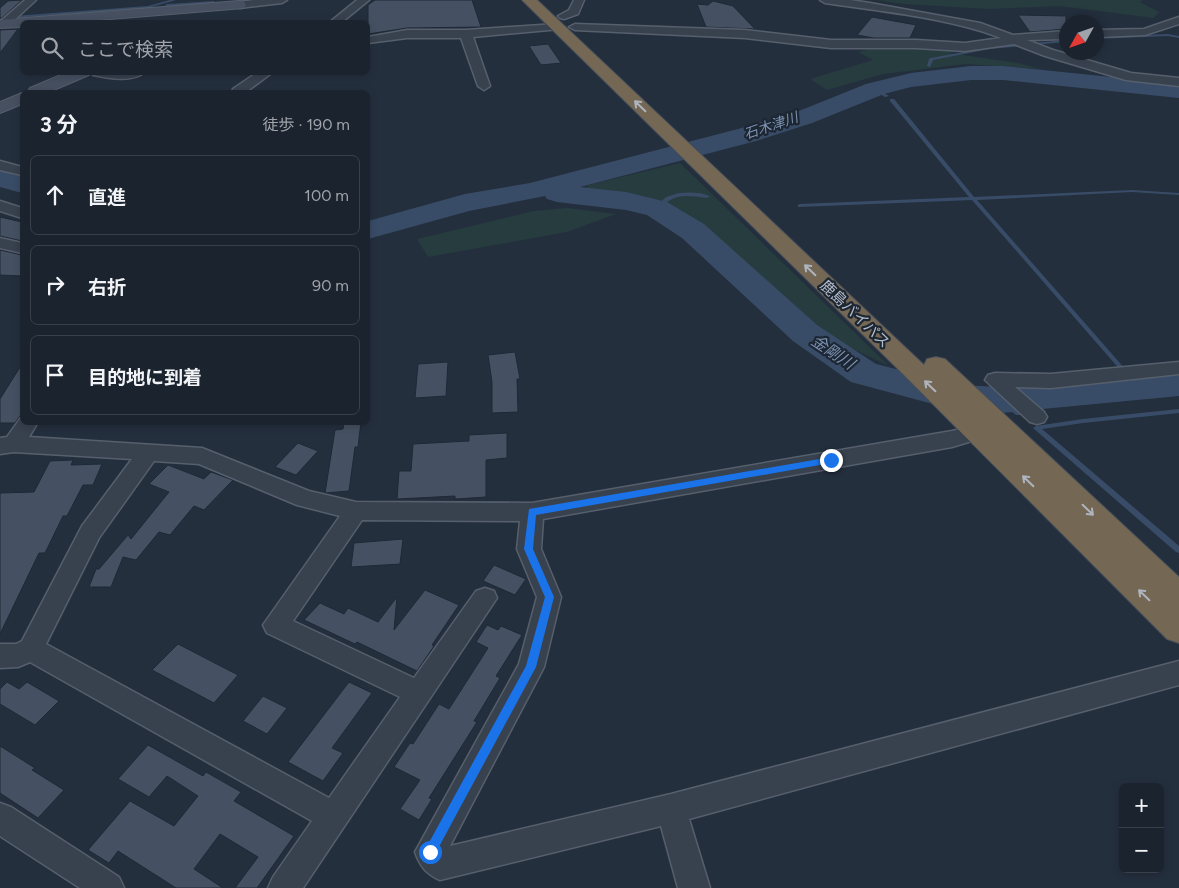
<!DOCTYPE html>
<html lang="ja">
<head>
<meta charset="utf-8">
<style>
  :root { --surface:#1b232e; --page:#242b36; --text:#f1f3f6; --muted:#a0a4aa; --line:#39404a }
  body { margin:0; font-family:Figtree,"Noto Sans JP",sans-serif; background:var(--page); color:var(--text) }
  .controls { position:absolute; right:15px; bottom:15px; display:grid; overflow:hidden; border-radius:8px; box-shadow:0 2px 8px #0003 }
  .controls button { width:45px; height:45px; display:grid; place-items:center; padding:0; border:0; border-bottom:1px solid var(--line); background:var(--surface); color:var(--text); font:25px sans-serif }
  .compass { position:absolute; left:1059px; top:15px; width:45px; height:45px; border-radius:50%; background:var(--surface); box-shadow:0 2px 8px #0003; rotate:230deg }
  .stop { position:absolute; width:15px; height:15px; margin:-11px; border:4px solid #1a73e8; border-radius:50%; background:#fff }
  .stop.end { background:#1a73e8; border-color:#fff; box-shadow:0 1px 5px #0008 }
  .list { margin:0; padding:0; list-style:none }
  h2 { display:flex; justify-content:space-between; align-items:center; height:65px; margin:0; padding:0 20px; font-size:21px }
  h2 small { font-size:16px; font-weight:400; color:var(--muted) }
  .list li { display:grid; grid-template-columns:32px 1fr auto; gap:15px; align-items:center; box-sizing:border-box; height:80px; margin:0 10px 10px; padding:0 10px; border:1px solid var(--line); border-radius:8px }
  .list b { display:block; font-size:19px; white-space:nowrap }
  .list em { font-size:16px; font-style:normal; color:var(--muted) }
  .icon { flex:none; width:28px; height:28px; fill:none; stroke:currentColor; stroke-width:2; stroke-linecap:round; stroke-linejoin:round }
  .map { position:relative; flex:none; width:1179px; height:888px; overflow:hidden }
  .search { position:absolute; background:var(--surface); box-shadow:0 2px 8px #0003; left:20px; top:20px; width:350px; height:55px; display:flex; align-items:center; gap:12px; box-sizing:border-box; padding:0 18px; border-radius:8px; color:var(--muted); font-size:19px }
  .panel { position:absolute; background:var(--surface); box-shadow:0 2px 8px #0003; left:20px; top:90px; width:350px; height:335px; border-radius:8px }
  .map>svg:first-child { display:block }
  .green { fill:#263c3f }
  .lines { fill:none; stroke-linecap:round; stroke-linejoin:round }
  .stream { fill:#394c67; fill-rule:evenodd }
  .river { fill:#394c67; fill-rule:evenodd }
  .building { fill:#455162; stroke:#1f2835 }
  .street-casing { stroke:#565f6c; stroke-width:3 }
  .secondary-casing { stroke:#565f6c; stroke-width:2 }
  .highway-casing { stroke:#434c59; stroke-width:2 }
  .street { fill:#38414e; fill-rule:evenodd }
  .secondary { fill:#465061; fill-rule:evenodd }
  .highway { fill:#746855; fill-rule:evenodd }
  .oneway { stroke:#aeb4bd }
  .route { fill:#1a73e8 }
  .labels { text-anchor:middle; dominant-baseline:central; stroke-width:4.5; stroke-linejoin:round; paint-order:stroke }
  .far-water-label { font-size:14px; font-style:italic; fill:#7c92b1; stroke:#1d2633 }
  .street-label { font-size:15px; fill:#b4bcc9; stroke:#1d2633 }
  .water-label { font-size:16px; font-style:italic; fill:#7c92b1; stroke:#1d2633 }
</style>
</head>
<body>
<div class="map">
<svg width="1179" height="888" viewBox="0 0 1179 888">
  <rect width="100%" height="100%" fill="#242f3e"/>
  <path class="green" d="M875,0H1142L1140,2L1159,12L1154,18L1060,6L989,9L904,4Z
    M880,46L969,48L949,53L1018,63L1041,69L965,64L883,74L827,90L810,79L873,60L858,52Z
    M680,163L889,366L826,336L697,221L663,201L586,188L588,185Z
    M568,208L616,214L567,232L428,257L417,239L534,211Z"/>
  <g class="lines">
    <path class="stream" d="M170,0H176L148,8L0,19V17L148,6Z
      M214,1L215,3L167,6L165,5L167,4Z
      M1168,34L1179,36V38L1168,36L1096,39V37Z
      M1066,40V42L990,49L933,60L930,67L927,66L929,59L931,58L990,47Z
      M929,71H931L938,76L935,77L929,73Z
      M874,88H876L889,96L885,97L874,90Z
      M890,99H894L974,197L1132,190L1179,193V195L1132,192L977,200L1126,370L1127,371L1126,372H1122L972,200L798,207V205L800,204L969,197L890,101Z
      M679,193C689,192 701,192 710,196L707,198C686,195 674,193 659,209H655L654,208L666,197Z
      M1129,376H1133L1137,387L1136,389H1132L1128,378Z
      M999,398H1003L1020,411L1021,413L1020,415H1016L999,402L998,400Z
      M1179,409V413L1083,423L1042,429L1179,546V553L1176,552L1033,428L1036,426L1083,419Z"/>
    <path class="river" d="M971,66H1003L1179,84V98L1003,80H971L911,87L884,94L812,123L756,141L580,187L626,192L667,202L704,224L817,325L876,364L959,385L1001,387L1179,370V396L1001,413L959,411L851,382L793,341L682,238L647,215L626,210L557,202L547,199L545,196L469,211L368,239V221L465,194L530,183L738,129L794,113L866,84L911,73Z
      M0,170L22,176V193L0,187Z"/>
  </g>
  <path class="building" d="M22,0L2,18H0V8L8,1Z
    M375,0H472L481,27L407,28L368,34V5Z
    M713,1L733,6L755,29L706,27L697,4L708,5Z
    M1018,15L1066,16V29L1030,32Z
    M872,17L916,25L910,38H874L857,35Z
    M18,29L0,53V30Z
    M548,44L561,63L541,65L529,46Z
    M0,217L22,222V241L0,236Z
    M0,250L22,255V276L0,275Z
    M515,352L520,379H517L518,412L492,413V382L488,355Z
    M448,362L446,396L415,398L418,364Z
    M22,364V413L15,423H0V399Z
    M344,422H361L358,447H355L349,491L325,493L335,430L343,429Z
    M507,433V458L486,460V497L455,499V496L397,499L399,471H411L413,444L469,441V435Z
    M298,443L318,451L296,475L275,467Z
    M73,460L71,465L102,464L93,485H83L67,516H63L45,553H39L0,634V493L34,492L50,461Z
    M168,465L204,479L211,472L233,480L204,510L194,506L170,535L159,532L136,560L123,557L111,587H89L96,569H99L128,535L131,539L169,492L149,484Z
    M403,539L400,564L351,567L354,543Z
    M494,565L526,579L515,595L483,581Z
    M425,590L459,605L432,645L434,646L417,671L357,642L355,644L304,620L320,603L344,614L348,608L378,622L397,597L394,630Z
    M487,625L498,630L501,626L522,635L496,676L500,678L474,721L477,722L429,798L432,799L419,820L400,809L420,780L394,767L410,743L413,744L439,704L449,709L488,648L476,642Z
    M178,644L238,675L214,703L152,670Z
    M7,682L19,689L27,682L59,701L35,725L0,704V689Z
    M349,682L372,693L332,748L343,753L323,781L288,762Z
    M263,696L287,708L267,734L243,721Z
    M148,745L203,776L206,772L241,792L234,801L294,836L257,888H235L258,857L220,834L194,869L223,888H176L118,851L109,863L88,850L130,801L174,826L198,796L167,776L149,797L118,779Z
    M0,746L35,768L32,770L64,790L38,818L0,793Z"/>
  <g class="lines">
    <defs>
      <path id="street" d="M25,0H36L9,25H1V21Z
        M254,0H287L282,3L239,8L233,5L239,2Z
        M357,0H369L342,22H330Z
        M574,0H584L578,14L564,19L560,18L558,16L569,10Z
        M820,0H850L870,3L980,23L1013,35L1066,31V39L1027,40L1053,50L1131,73L1179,78V86L1126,80L1045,56L1014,44L965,51L916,48H831L745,38L575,30L569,27L575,24L745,30L831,40H916L965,43L1001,38C950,18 880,11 825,3Z
        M1179,17V24L1145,35L1096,37V30L1144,29Z
        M556,24L560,25L562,27L560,29L473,37L490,86L484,90L478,86L461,38H407L368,43V37L407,30H466Z
        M91,72H145C133,83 107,78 93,75Z
        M258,72H273L246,92H232L233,89Z
        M0,161L22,167V175L0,170Z
        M0,201L22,208V218L0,211Z
        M0,238L22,243V253L0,248Z
        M1179,362V374L1051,388L1015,387L1044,412L1047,417L1044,422L1037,424L1030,422L985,380L988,375L995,373L1051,374Z
        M22,416V422H38L29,437L202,448L309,491L356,502L532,503L952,431L978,425L985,427L988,432L985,437L952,447L543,519L541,549L561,597L544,667L450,846L671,794L1179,661V685L689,819L710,888H678L661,826L440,880C426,874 420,866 415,852L519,664L537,597L517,549L520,521L362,520L293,621L414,678L476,591L485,588L494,591L497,598L303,888H268L273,877L312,821L30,662L18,667L0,668V644H16L22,641L82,526L132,459L14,452L0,454V438L7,437ZM154,461L199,464L297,505L340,516L263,625L267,633L400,697L329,798L46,644L99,538Z
        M0,803L11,807L119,877L124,888H80L0,836Z"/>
      <path id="secondary" d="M239,1L244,2L246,5L244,8L74,22H22V27L0,28V20Z
        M68,72H91L89,75L49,92H28L30,88Z
        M22,93V104L0,113V102Z"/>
      <path id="highway" d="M522,0H537L924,365L927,359L936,357L945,359L1179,577V643L1167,639L899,370Z"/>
    </defs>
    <use href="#street" class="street-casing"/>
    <use href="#secondary" class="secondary-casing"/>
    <use href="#highway" class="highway-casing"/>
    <use href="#street" class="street"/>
    <use href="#secondary" class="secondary"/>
    <use href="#highway" class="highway"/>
  </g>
  <defs><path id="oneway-shaft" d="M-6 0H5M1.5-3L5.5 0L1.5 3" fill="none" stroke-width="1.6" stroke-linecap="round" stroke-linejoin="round" transform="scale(1.25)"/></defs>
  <g class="oneway">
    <use href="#oneway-shaft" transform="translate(640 106) rotate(-136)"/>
    <use href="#oneway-shaft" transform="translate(810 270) rotate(-136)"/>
    <use href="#oneway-shaft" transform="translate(930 386) rotate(-136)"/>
    <use href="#oneway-shaft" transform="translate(1028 481) rotate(-136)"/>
    <use href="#oneway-shaft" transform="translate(1088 510) rotate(44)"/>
    <use href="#oneway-shaft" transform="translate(1144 595) rotate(-136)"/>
  </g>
  <path class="route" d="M831,457L835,460L831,463L536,515L533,549L554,597L536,667L434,856L430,858L426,856L424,852L426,848L526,666L545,597L524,549L529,509Z"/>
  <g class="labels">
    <g class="far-water-label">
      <text transform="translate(771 126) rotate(-19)">石木津川</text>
    </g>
    <g class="street-label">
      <text transform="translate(855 314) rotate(44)">鹿島バイパス</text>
    </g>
    <g class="water-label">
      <text transform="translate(833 352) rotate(34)">金剛川</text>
    </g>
  </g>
</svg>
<div class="controls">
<button>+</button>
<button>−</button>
</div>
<svg class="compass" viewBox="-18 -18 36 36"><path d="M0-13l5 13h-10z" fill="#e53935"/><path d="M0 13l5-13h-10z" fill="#a0a4aa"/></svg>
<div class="stop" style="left:430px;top:852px"></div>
<div class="stop end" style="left:831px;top:460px"></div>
<div class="search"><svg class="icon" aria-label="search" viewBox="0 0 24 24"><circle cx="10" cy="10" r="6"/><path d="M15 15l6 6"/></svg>ここで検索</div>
<section class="panel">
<h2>3 分<small>徒歩 · 190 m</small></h2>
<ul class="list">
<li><svg class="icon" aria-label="ahead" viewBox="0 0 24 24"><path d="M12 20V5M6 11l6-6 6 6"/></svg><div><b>直進</b></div><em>100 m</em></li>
<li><svg class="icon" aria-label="right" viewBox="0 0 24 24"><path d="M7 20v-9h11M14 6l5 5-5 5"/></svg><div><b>右折</b></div><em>90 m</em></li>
<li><svg class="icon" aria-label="arrive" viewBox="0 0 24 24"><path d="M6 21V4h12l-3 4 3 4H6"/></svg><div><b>目的地に到着</b></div></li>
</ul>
</section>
</div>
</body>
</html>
